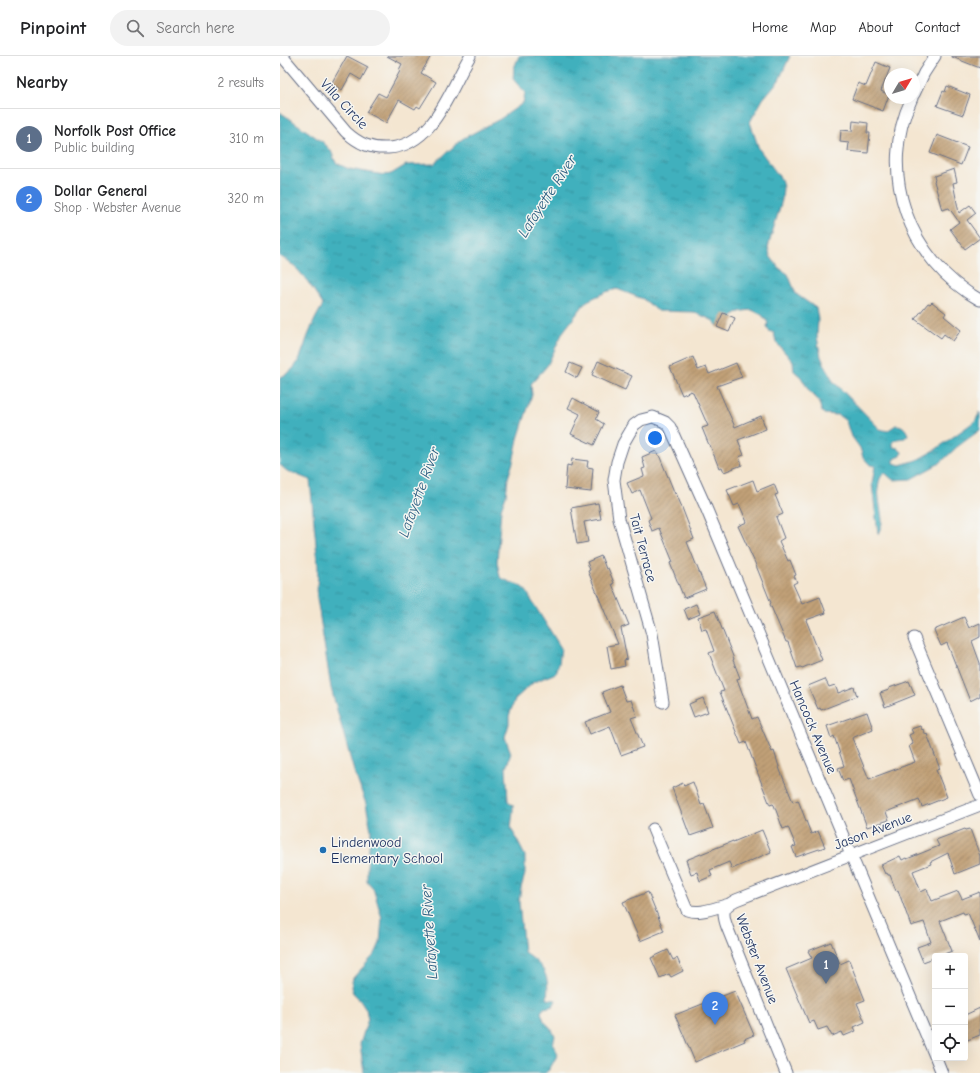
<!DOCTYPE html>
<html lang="en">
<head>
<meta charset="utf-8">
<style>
  :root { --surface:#fff; --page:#f2f2f2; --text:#202124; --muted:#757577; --line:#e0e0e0; --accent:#2563eb }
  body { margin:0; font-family:"Comic Neue",sans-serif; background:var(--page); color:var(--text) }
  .controls { position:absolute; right:12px; bottom:12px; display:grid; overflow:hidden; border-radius:4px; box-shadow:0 4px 16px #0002 }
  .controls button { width:36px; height:36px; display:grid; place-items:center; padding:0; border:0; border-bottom:1px solid var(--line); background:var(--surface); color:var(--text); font:20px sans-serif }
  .compass { position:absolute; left:604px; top:12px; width:36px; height:36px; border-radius:50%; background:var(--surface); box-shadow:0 4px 16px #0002; rotate:52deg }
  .you { position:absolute; left:375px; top:382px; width:14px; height:14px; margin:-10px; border:3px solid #fff; border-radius:50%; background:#1a73e8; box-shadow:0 0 0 6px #1a73e833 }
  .badge { display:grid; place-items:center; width:26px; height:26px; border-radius:50%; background:var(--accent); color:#fff; font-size:13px; font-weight:700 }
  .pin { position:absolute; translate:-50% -33px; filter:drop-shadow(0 1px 2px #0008) }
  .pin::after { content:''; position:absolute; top:21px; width:14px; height:12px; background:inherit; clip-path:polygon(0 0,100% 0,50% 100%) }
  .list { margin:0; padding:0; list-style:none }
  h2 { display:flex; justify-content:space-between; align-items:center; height:52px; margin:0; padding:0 16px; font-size:17px }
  h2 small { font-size:13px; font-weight:400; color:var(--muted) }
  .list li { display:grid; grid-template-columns:26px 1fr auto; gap:12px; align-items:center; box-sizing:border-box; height:60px; padding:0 16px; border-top:1px solid var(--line) }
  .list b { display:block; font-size:15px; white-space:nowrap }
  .list p { margin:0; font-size:13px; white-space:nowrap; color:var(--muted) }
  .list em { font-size:13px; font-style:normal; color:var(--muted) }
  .icon { flex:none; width:22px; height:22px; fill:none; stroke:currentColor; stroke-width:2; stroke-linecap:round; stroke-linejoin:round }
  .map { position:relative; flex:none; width:700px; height:1017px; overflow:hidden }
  header { display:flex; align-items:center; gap:24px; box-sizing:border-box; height:56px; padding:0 20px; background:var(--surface); border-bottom:1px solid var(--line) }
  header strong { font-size:19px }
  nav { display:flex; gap:22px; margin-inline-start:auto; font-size:14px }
  .search { width:280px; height:36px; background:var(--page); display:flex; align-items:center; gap:10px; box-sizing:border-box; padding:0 14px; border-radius:22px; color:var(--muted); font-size:15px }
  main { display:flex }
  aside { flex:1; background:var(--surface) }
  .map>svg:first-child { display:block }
  .water { fill:url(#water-ripples); stroke:#2e708e }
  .building { fill:url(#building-hatch) }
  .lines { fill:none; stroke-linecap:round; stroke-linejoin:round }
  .street-casing { stroke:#676f86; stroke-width:13 }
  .street { stroke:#fff; stroke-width:11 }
  .poi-dot { fill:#1f6fb2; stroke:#f6f6f2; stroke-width:1.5 }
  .labels { text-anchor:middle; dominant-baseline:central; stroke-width:3; stroke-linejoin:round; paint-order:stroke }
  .street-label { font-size:14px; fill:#1b2f5e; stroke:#f6f6f2 }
  .poi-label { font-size:14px; fill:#1b2f5e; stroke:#f6f6f2; text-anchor:start }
  .water-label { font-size:15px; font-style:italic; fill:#285c7f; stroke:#f6f6f2 }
</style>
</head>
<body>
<header>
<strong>Pinpoint</strong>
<div class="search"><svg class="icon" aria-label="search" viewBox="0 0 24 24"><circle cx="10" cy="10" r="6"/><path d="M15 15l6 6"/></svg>Search here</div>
<nav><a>Home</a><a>Map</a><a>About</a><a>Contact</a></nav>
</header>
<main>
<aside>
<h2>Nearby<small>2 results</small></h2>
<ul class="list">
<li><span class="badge" style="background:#5c6f8a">1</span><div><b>Norfolk Post Office</b><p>Public building</p></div><em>310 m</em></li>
<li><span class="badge" style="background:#3f7fe0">2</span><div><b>Dollar General</b><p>Shop · Webster Avenue</p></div><em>320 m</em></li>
</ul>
</aside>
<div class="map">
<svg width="700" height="1017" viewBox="0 0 700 1017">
  <defs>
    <pattern id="water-ripples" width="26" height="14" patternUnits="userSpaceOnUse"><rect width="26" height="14" fill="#41b0bd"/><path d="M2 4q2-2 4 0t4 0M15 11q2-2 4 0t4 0" fill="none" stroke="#36909d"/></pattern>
    <pattern id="building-hatch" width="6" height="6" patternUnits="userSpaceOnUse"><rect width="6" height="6" fill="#c1a077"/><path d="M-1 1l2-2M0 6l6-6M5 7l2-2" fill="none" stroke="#9c8365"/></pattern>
  </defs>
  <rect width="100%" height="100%" fill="#f6f6f2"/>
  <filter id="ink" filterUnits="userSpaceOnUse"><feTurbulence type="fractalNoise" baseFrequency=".025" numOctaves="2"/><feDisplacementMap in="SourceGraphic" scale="8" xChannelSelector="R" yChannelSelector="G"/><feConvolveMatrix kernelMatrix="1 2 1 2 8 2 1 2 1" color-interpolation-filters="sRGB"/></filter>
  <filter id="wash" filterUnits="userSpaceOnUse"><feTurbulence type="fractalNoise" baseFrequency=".012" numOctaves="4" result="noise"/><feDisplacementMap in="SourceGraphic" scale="16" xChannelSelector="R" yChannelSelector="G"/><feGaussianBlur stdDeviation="0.9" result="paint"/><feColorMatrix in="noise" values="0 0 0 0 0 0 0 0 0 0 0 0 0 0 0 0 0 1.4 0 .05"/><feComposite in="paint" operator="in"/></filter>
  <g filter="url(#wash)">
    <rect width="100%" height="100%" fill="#f4e6d1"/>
    <path class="water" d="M239,0H510L499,24L483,43L470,66L479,93L501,123L503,131L502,144L488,191L490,200L499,212L508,218L516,238L536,252L538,263L537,281L541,301L553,325L600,373L607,375L616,369C622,369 626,372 628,379L625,382L617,383L613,386V391L618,392L622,396L621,400L614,403V407L620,409L637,404L655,394L695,365L700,356V374L677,391L660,407L631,423L613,424L605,417C592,424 602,453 602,466C602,470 599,475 598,478L592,428L595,410L590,409L583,401L580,392L570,378L566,365L558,359L544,358L541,354L539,345L529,335L521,321L514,315L513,306L496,286L494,277L489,275L487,271L488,267L482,259L472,254L463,255L456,257L449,264L438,270L432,264L414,256L378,255L363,243L337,233L326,236L307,245L302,251L283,276L267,310L251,328L252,339L238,383L233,406L228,422L226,439L221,453L217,506L220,521C232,529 245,527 250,542L281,592L279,607L276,617L254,626L235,643L229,660V668L225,681L231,697L226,712L228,745L233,749V755L231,772L245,800V818L241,832L239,846L244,896C264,910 270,919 267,943L276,944L273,950L264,952L261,956L264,965L271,972L275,980L273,988L278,998L269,1014L265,1017H84L80,988L88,963L86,953L81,945L73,937L71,931L73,922L95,898L100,887L102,862L93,832L87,825V810L91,774L86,748L73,712L51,632L37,542L38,510L30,424L7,415L0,409V321C21,314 22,292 30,275C33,266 38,257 43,249C34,234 17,207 0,201V56L44,87L51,95L56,107L69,113L104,119L111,118L126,109L154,108L182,83L220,63L243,47L245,37L233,23L234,12Z"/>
    <g id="blocks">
      <path class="building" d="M67,0L88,11L81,24L71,18L62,34L51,28Z
        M107,0H151L141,17L156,26L140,52L137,50L135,53L119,44L106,67L86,56L98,37L106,41L120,15L119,14L122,8Z
        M672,0H700V12L672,1Z
        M596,6L610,12L601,35L609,39L603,55L572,43L578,27L586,30Z
        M667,30L690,39L683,59L657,50L663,35L665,36Z
        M573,65L588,67L587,77H590L588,97L568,95L569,87L560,86L561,74L572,75Z
        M657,79L688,91L681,109L650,97Z
        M674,113L677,126L673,127L679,157L690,149L696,157L687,164L700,182L685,193L670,173L679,166L669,152L662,154L654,125L655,124L654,120Z
        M652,246L666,257L664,260L681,274L673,285L664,278L661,282L635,263L648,247L650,248Z
        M443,257L455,262L449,276L437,271Z
        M413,301L418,314L426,311L429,318L456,307L462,321L437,330L455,371L481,360L486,373L458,384L464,399L459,401L462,409L444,416L442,411L439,412L430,389H429L422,372L428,370L413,336H412L411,335L402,339L390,311Z
        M318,305L352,320L345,334L312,319Z
        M290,307L302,312L297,322L286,316Z
        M293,342L319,356L316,363L324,368L314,389L291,378L300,358L288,352Z
        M376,395L378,399H379L395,438L396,437L401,449L414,483L407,486L426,533L404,542L390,507L393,506L379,472L372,475L368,464L371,462L360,434L352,438L347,427L364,420L362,413L365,412L362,401Z
        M292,403L308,405L307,411L313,412L311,436L285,433L287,409L291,410Z
        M473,424L477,435L494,428L498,438L495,439L503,458L496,461L504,482L499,485L508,505L510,504L516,519L514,520L517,526L513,528L522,548L540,541L546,557L526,564L542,604L522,612L521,611L517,612L508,586H506L490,548L491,547L475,507L458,470L467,466L459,448L454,450L447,434Z
        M318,447L321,463L304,466L308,486L297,488L291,452Z
        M321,500L326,513L328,512L334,527L332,528L349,569L341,572L347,603L344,604L345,610L331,613L327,590L338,588L308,515L310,514L307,506Z
        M416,548L420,558L408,563L404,553Z
        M435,555L454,603L453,604L460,622L457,623L472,663L477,661L492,696L494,695L500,714L513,746L518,744L531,778L538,775L545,791L516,801L512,791L516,790L508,771L503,773L494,749L493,748L490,749L483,731L466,686L461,688L440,636L444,635L429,597L434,595L426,573L422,574L418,561Z
        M684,561L689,572L700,567V581L692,585L700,607V640L690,645L667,587L661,590L654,574Z
        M545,623L549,631L555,629L558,637L574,631L577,640L541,654L540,652L538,653L528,630Z
        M629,625L635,639L605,651L600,637L609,634V632Z
        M340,629L346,645L351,644L357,660L351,662L363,691L341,699L330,670L310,678L305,666L330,656L322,636Z
        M423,642L428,656L414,661L409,648Z
        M587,656L593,673L572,682L589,723L635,706L629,690L633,688L629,679L633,677L631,673L640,670L642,674L643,673L646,679L647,678L660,713L656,714L667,741L642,751L639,743L606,756L609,764L587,771L569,723L563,725L558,712L564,710L554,680L551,682L547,670Z
        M413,726L421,749L424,748L433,772L410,780L392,732L403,727L404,730Z
        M685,773L686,774L690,773L700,800V808L675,818L668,797L650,806L651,808L633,815L641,836L647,833L652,845L678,835L682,843L700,836V886L688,857L684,858L683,856L660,865L672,895L643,906L637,891L651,886L644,866L631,870L618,834L616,835L610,819H608L607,817L605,818L601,809L620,800L622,804L626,802L627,803L659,790L656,784Z
        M482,774L491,796L452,813L449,806L430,814L432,820L420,825L417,816L411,818L406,804L453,785V786Z
        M368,836L384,875L360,885L343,846Z
        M551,886L560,908L569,904L585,944L577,947L585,966L574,971L576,975L564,980L562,976L552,980L547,971L538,974L534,965L529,967L506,913L532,902L528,895Z
        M388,894L393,904L397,902L403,915L391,921L389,918L380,922L371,902Z
        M455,935L474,979L464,983L465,985L415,1006L395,959Z
        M700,952V979L685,985V959Z"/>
    </g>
  </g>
  <g filter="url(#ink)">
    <use href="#blocks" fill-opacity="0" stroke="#676f86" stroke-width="1"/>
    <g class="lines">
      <defs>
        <path id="street" d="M2,0L66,76C79,88 91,93 108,92C154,90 170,33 190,0
          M634,38L644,17L655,0
          M632,42C596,116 629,205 700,244
          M634,582L700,739
          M383,646L372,578L339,463L334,424L337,406L343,388L354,369L361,364L373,361L385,366L390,371L424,447L655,1000
          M373,773L407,854C420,859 436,851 450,848
          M656,1002L662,1017
          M506,1017L447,871C442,857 442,851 456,844L700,749"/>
      </defs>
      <use href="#street" class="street-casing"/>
      <use href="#street" class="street"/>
    </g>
  </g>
  <circle class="poi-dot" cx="43" cy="794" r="4"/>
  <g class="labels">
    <g class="street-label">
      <text transform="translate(64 48) rotate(47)">Villa Circle</text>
      <text transform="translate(363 492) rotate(75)">Tait Terrace</text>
      <text transform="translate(533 671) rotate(67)">Hancock Avenue</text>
      <text transform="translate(593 775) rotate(-21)">Jason Avenue</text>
      <text transform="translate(477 903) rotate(69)">Webster Avenue</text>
    </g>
    <g class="poi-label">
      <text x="51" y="786">Lindenwood<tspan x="51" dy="16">Elementary School</tspan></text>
    </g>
    <g class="water-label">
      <text transform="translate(267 140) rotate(-57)">Lafayette River</text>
      <text transform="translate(139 436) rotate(-70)">Lafayette River</text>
      <text transform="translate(149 876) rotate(-94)">Lafayette River</text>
    </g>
  </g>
</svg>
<div class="controls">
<button>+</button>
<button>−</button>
<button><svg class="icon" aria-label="locate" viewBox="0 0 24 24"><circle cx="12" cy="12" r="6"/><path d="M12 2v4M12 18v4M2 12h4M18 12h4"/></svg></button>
</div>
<svg class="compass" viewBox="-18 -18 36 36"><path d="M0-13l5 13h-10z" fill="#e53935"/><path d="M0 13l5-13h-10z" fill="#757577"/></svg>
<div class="you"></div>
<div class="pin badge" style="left:546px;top:928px;background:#5c6f8a">1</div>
<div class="pin badge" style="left:435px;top:969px;background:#3f7fe0">2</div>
</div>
</main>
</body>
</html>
